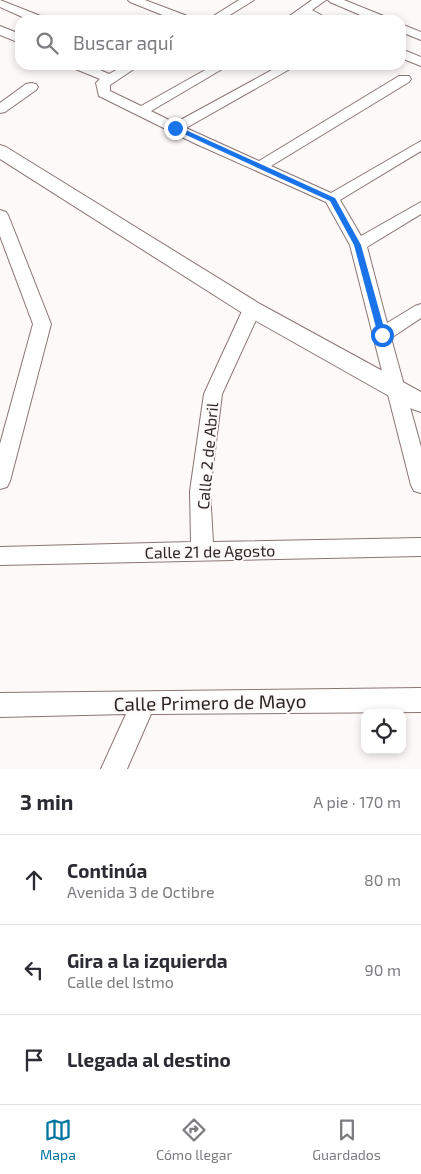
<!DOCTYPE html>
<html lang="es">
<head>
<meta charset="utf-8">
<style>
  :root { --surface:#fff; --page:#f2f2f3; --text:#2b2b33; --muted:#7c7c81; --line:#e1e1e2; --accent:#00759e }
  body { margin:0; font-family:"Exo 2",sans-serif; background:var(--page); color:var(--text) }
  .controls { position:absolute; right:15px; bottom:15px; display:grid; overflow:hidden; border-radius:10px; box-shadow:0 2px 8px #0003 }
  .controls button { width:45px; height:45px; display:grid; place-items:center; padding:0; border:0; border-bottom:1px solid var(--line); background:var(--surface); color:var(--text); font:25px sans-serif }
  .stop { position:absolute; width:15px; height:15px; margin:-11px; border:4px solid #1a73e8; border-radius:50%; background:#fff }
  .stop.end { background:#1a73e8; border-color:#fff; box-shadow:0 1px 5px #0008 }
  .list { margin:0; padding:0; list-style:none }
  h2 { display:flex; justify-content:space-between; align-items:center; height:65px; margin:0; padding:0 20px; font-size:21px }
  h2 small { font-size:16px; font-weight:400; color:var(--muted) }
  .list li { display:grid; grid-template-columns:32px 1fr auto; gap:15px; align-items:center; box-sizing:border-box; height:90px; padding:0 20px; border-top:1px solid var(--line) }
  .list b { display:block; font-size:19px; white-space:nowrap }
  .list p { margin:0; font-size:16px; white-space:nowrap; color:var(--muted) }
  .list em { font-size:16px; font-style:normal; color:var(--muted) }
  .icon { flex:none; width:28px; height:28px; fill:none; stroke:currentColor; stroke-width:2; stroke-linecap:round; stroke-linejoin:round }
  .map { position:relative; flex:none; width:421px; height:769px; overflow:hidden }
  .search { position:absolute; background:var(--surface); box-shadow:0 2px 8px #0003; left:15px; right:15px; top:15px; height:55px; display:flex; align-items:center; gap:12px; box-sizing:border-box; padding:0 18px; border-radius:15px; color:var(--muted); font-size:19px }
  .sheet { height:335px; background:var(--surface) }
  nav { display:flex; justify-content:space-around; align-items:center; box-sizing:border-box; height:70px; border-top:1px solid var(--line); background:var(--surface); font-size:14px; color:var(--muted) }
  nav a { display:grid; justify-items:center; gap:2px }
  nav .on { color:var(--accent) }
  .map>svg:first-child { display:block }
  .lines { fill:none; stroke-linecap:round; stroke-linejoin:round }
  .minor-casing { stroke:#897673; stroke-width:2 }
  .tertiary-casing { stroke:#897673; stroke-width:2 }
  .minor { fill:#fff; fill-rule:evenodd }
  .tertiary { fill:#fff; fill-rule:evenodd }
  .route { fill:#1a73e8 }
  .labels { text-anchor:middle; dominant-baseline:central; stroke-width:4; stroke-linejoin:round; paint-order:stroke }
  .street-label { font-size:16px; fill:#2d2624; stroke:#fdf9f8 }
  .near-street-label { font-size:19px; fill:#2d2624; stroke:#fdf9f8 }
</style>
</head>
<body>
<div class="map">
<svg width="421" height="769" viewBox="0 0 421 769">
  <rect width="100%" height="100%" fill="#fdf9f8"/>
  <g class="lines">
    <defs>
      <path id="minor" d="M0,0L43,17L45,20H29L0,7Z
        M128,0H145L190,17L192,20H175L130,2Z
        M239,0H254L222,20H207Z
        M312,0H326L312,10L330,20H314L305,16L298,20H284Z
        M328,0H344L386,17L388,20H372L330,2Z
        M401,24L421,32V40L401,32Z
        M0,26L20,34V43L0,35Z
        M401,49L421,57V66L401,58Z
        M72,65H89L109,74L125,65H140L110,85V91L141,106L214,65H229L151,111L175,123L281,65H297L186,128L259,161L399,76H409L411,79L409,82L271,166L331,193L421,141V151L340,200L361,236L421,202V214L367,247L387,323L415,306L421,304V318L391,338L421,447V493L414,491L411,485L350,245L326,202L194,143L99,96L96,83L100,79L73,68Z
        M31,83L36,84L38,87L36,90L5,112L0,113V103L26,84Z
        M0,210L6,212L8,215L51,324L10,481L7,487L0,489V444L33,324L0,236Z
        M252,303L258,305L261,309L222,394L210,491L213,542L421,538V556L0,565V547L191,542L190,491L204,394L243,309L246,305Z
        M421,688V712L151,714L127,769H101L126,714L0,717V693Z"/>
      <path id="tertiary" d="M0,145L6,147L260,304L421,392V412L412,409L244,314L0,159Z"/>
    </defs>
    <use href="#minor" class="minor-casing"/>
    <use href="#tertiary" class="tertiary-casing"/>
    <use href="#minor" class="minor"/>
    <use href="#tertiary" class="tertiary"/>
  </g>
  <path class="route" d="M173,126H177L335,198L361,245L386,335L385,337L382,338L378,335L354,245L330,201L173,129Z"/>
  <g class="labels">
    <g class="street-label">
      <text transform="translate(207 456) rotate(-85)">Calle 2 de Abril</text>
      <text transform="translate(210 551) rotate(-1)">Calle 21 de Agosto</text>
    </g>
    <g class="near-street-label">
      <text transform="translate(210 702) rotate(-1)">Calle Primero de Mayo</text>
    </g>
  </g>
</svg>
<div class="controls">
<button><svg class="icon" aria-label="locate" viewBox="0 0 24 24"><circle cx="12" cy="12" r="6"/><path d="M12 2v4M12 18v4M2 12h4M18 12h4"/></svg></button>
</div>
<div class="stop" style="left:382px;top:335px"></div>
<div class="stop end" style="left:175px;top:128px"></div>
<div class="search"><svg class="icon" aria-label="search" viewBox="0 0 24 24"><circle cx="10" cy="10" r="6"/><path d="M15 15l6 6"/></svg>Buscar aquí</div>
</div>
<section class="sheet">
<h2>3 min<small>A pie · 170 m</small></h2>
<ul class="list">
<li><svg class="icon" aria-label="ahead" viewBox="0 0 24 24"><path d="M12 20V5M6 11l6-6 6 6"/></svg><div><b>Continúa</b><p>Avenida 3 de Octibre</p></div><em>80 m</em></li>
<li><svg class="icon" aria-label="left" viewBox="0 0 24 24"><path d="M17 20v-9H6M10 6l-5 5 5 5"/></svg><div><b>Gira a la izquierda</b><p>Calle del Istmo</p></div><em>90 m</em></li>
<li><svg class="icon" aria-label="arrive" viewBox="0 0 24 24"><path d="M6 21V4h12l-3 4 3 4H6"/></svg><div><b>Llegada al destino</b></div></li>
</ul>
</section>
<nav>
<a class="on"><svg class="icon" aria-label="map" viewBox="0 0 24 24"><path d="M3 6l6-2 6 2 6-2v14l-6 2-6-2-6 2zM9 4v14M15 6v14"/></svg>Mapa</a>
<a><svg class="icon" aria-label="directions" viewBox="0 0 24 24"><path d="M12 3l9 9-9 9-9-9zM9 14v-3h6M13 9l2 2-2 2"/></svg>Cómo llegar</a>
<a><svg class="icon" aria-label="saved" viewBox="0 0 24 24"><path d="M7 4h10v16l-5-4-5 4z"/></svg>Guardados</a>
</nav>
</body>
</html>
